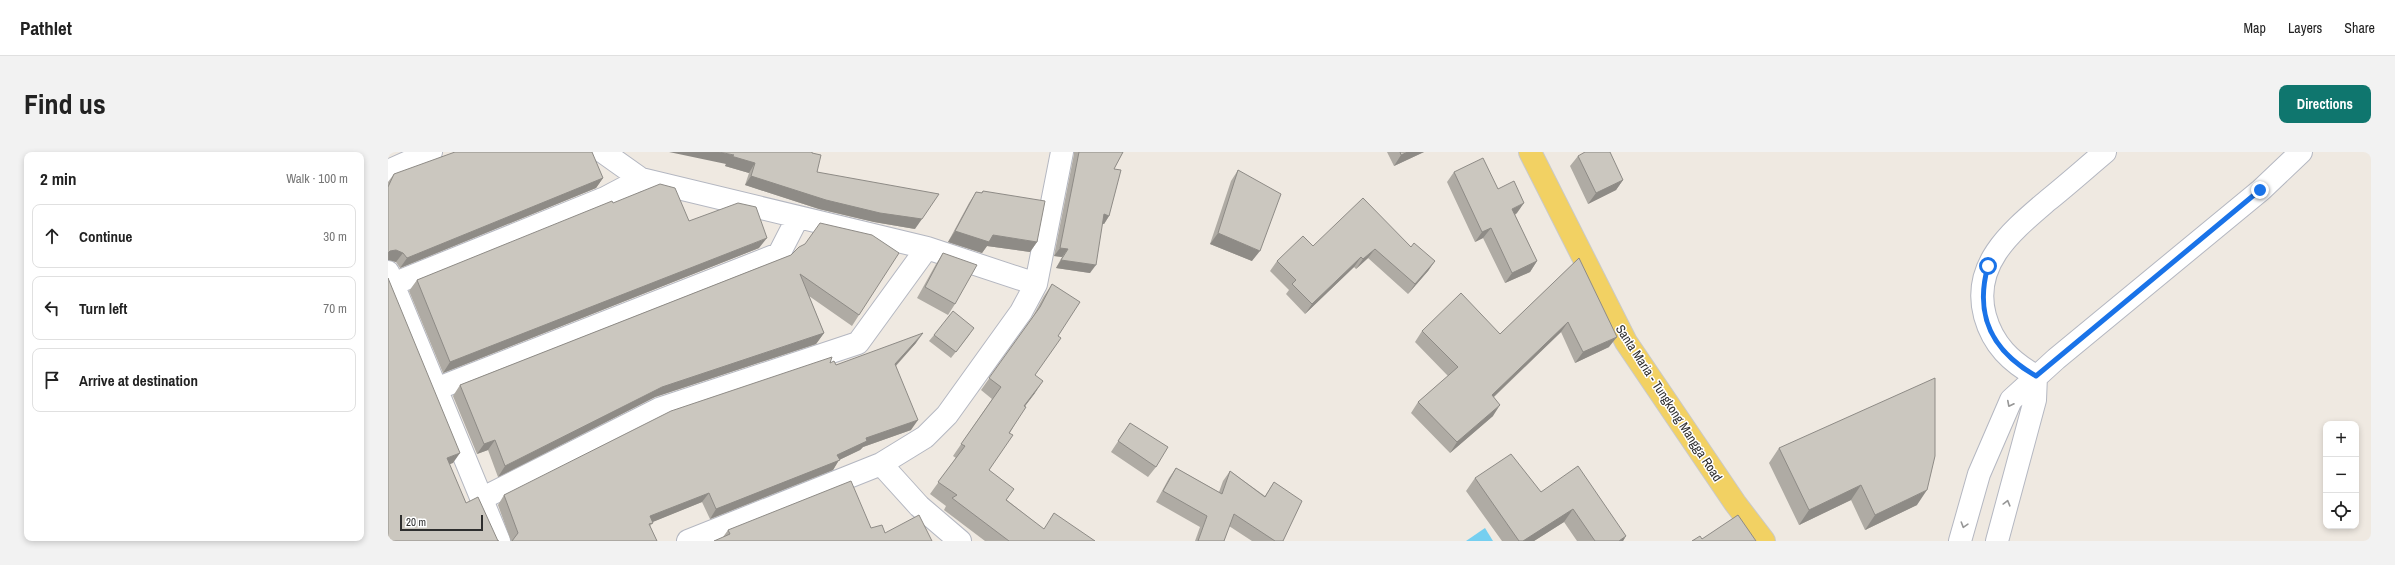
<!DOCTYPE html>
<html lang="en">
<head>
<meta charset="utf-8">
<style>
  :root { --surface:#fff; --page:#f2f2f2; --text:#222; --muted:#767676; --line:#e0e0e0; --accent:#0f766e }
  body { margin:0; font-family:"Archivo Narrow",sans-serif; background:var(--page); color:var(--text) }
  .controls { position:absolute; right:12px; bottom:12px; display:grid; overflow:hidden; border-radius:8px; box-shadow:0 2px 6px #0003 }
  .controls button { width:36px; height:36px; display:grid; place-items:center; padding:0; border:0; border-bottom:1px solid var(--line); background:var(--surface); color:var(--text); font:20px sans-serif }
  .scale { position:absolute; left:12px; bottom:10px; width:83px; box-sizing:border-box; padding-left:4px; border:2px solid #2e2e2e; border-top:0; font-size:11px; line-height:14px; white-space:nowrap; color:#2e2e2e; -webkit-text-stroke:3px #fff; paint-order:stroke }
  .stop { position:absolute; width:12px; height:12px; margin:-9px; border:3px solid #1a73e8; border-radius:50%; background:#fff }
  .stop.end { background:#1a73e8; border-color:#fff; box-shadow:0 1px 4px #0008 }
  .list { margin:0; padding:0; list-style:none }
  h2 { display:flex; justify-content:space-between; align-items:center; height:52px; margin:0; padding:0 16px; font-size:17px }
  h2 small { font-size:13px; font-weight:400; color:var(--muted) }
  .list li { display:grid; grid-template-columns:26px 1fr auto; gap:12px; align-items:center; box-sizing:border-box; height:64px; margin:0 8px 8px; padding:0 8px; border:1px solid var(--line); border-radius:8px }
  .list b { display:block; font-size:15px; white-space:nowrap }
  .list em { font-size:13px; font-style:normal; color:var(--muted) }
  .icon { flex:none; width:22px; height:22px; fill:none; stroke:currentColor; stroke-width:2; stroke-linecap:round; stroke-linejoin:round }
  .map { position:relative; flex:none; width:1983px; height:389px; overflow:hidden; border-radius:8px }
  header { display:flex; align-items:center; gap:24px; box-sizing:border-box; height:56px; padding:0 20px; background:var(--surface); border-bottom:1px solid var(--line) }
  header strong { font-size:19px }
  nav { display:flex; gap:22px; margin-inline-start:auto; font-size:14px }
  .intro { display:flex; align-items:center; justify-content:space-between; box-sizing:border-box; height:96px; padding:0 24px }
  h1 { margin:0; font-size:28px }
  .button { padding:10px 18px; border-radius:8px; background:var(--accent); color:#fff; font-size:14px; font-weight:700 }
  main { display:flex; gap:24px; padding:0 24px }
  aside { flex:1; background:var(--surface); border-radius:8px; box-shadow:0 2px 6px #0003 }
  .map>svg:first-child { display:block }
  .water { fill:#75cff0 }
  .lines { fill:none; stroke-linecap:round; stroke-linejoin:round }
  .street-casing { stroke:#b4b7c1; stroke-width:24 }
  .primary-casing { stroke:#c9c9c9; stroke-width:24 }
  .street { stroke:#fff; stroke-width:22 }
  .primary { stroke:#f2d163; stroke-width:22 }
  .wall { fill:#afaba4 }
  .shaded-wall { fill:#8e8b86 }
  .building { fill:#cbc7bf; stroke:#8e8b86 }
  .oneway { stroke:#969696 }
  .route { stroke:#1a73e8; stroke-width:5 }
  .labels { text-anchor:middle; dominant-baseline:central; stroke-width:3; stroke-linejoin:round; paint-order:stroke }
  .street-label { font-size:13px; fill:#2e2e2e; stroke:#fff }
</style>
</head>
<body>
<header>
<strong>Pathlet</strong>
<nav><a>Map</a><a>Layers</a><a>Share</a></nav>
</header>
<div class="intro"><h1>Find us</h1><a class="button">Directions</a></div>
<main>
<aside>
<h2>2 min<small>Walk · 100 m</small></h2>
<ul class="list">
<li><svg class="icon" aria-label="ahead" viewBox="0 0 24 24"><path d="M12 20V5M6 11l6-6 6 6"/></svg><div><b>Continue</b></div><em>30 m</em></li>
<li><svg class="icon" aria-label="left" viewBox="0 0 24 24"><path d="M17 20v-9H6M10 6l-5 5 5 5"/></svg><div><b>Turn left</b></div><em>70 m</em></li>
<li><svg class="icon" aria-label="arrive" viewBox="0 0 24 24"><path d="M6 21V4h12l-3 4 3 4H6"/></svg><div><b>Arrive at destination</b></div></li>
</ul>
</aside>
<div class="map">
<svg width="1983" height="389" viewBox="0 0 1983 389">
  <rect width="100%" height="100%" fill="#efe9e1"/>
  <path class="water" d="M1097,376L1105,389H1078Z"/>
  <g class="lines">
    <defs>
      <path id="street" d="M215,0L253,27L539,96L648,132
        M0,19L43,0
        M0,120L111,389
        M5,132L217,46L253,27
        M1648,224C1623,210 1605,193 1597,164C1583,112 1624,79 1659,49C1679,33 1698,16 1717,0
        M48,237L391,102L410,65
        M493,312L531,354L572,389
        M93,347L271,257L470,191L539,96
        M300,389L493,312L537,285L559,263L633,160L648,132L674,0
        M1572,389L1591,322L1623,248L1668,207L1873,38L1913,0
        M1609,389L1647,248L1648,224"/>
      <path id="primary" d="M1142,0L1238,190L1347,351L1376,389"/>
    </defs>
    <use href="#street" class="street-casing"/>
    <use href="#primary" class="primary-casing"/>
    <use href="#street" class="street"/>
    <use href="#primary" class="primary"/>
  </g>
  <path class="wall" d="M686,0H735L726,17L721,64L716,72L714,71L702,121L668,116L674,105L666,104L686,2Z
    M999,0H1036L1006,14Z
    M424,1L429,20L527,77L486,70L431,57L357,33L361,21L337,14L338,12Z
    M1190,4L1235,28L1228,38L1200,52L1182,14Z
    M850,18L864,109L822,92L843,29Z
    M1066,20L1110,37L1129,61L1127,63L1149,109L1142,120L1117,131L1095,86L1087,90L1059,30Z
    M6,22L215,26L208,36L12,116L8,110L1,108H0V30Z
    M595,39L649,90L642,100L599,94L594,101L560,90L581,51L588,40L593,41Z
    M225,51L301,69L371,96L55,221L21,139L29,128Z
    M925,94L1023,95L1047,109L1040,119L1020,142L980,106L968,117L966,115L917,162L898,142L901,138L882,119L889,109Z
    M555,101L567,152L560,163L529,146L548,112Z
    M403,103L471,163L464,174L421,144L436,181L428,192L267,245L110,325L100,298L89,302L65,244L72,233Z
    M1191,106L1221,195L1187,211L1173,180L1106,245L1105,264L1062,301L1023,261L1030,250L1060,224L1027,190L1034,179L1112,182Z
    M664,132L670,184L647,223V241L637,254L601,318L619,348L655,377L707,389H597L556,358L558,354L542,342L568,306L565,304L604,247L593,238L644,166L656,144Z
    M582,182L563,206L541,189L546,183Z
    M528,191L508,214L523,278L475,295L472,298L451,308L445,318L322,367L314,350L264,370L265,371L262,374L269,389H123L110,353L116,343L442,211L448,213Z
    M742,271L768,315L760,325L723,300Z
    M1391,296L1529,353L1477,378L1463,348L1411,373L1381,311Z
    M788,316L831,340L835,329L842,319L877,344L886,330L895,389H864L841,374L836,389H807L812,375L768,350L781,326Z
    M1087,326L1153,340L1238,384L1235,389H1189L1176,370L1146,389H1114L1078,339Z
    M483,376L497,381L335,385L340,378Z"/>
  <path class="shaded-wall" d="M281,0H331L346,3L367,11L361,21L337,14L338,12Z
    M1020,0H1036L1006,14L1013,3Z
    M363,24L534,67L527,77L486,70L431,57L357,33Z
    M215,26L208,36L12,116L19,106Z
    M1235,28L1228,38L1200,52L1208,41Z
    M1136,51L1129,61L1117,67L1124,57Z
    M716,62L721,64L716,72L710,70Z
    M1103,76L1095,86L1087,90L1094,80Z
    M567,79L605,83L649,90L642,100L599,94L594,101L560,90Z
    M830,81L872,99L864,109L822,92Z
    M379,86L371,96L55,221L62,210Z
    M672,96L680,97L674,105L666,104Z
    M987,97L980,106L968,117L975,107Z
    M8,98L15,101L8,110L1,108H0V101L2,99Z
    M973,105L966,115L917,162L924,152Z
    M673,108L708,113L702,121L668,116Z
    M1047,109L1040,119L1020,142L1027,132Z
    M1149,109L1142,120L1117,131L1124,121Z
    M1180,170L1173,180L1097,253L1104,243Z
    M436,181L428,192L267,245L110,325L117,314L274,235Z
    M535,181L528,191L500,222L507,212Z
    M1229,185L1221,195L1187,211L1195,200Z
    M655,229L647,241L628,266L636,254Z
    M1112,253L1105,264L1062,301L1069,290Z
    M530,268L523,278L475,295L472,298L451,308L445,318L322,367L328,357L449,303L478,286Z
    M107,288L100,298L89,302L96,292Z
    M72,301L65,311L52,316L59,306Z
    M1473,333L1463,348L1411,373L1421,358Z
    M1539,338L1529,353L1477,378L1487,363Z
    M321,341L314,350L255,374L262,364Z
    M1185,357L1176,370L1146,389H1135Z
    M1238,384L1235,389H1231Z"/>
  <path class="building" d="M67,0H204L215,26L19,106L15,101L8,98L2,99L0,101V35L6,22Z
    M331,0H424V1L433,3L429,20L551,42L534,67L492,61L438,48L363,24L367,11L343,4L346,3Z
    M691,0H735L726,17L733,18L721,64L716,62L708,113L673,108L680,97L672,96Z
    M1012,0H1020L1013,3Z
    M1197,0H1222L1235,28L1208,41L1190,4Z
    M1095,6L1110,37L1126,29L1136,51L1124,57L1149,109L1124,121L1103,76L1094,80L1066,20Z
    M850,18L893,42L872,99L830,81Z
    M272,32L287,36L301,69L350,51L368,55L379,86L62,210L29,128L224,49L225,51Z
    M595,39L657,49L649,90L605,83L601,90L567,79L588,40L594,41Z
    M975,46L1023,95L1026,91L1047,109L1027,132L987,97L975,107L973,105L924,152L904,132L908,128L889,109L915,84L925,94Z
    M432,71L484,83L511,101L471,163L412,122L436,181L274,235L117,314L107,288L96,292L72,233L403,103L411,95L417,92Z
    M555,101L589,113L567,152L537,135Z
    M1191,106L1229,185L1195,200L1180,170L1104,243L1112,253L1069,290L1030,250L1070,215L1034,179L1073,141L1112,182Z
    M0,126L72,301L59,306L78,351L90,345L110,389H111H0Z
    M664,132L692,150L670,184L673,186L647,223L655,229L636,254L638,255L621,281L625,283L601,318L626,337L618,348L656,377L666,361L707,389H621L564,346L569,343L550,330L577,294L573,292L613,235L601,226L652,155Z
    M565,159L586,176L568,200L546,183Z
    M535,181L507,212L530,268L478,286L479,289L449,303L452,308L328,357L321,341L262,364L265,371L261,372L269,389H124L130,381L116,343L283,259L444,205L442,211L446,209L448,213Z
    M1547,226V304L1539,338L1487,363L1473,333L1421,358L1391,296Z
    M742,271L780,295L768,315L730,289Z
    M1123,302L1153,340L1190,314L1238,384L1231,389H1207L1185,357L1135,389H1131L1087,326Z
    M788,316L834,342L842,319L877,345L886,330L914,349L895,389H887L846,362L836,389H810L819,364L775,339Z
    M463,329L483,376L494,373L497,381L531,363L544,389H326L342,382L340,378Z
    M1350,363L1368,389H1304L1312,384L1314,387Z"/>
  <defs><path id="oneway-chevron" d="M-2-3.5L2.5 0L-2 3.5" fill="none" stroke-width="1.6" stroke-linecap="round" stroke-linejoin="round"/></defs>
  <g class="oneway">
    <use href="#oneway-chevron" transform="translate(1622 252) rotate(117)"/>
    <use href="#oneway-chevron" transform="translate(1619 351) rotate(-75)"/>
    <use href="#oneway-chevron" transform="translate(1576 373) rotate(107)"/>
  </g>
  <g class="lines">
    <path class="route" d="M1600,114C1586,164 1604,199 1648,224L1872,38"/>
  </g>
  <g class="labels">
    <g class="street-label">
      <text transform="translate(1281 251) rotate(57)">Santa Maria - Tungkong Mangga Road</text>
    </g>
  </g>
</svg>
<div class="controls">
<button>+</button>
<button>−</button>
<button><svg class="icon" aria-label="locate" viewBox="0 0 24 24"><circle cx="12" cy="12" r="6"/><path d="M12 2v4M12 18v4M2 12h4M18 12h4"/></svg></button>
</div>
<div class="scale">20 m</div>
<div class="stop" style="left:1600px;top:114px"></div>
<div class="stop end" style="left:1872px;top:38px"></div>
</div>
</main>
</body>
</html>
